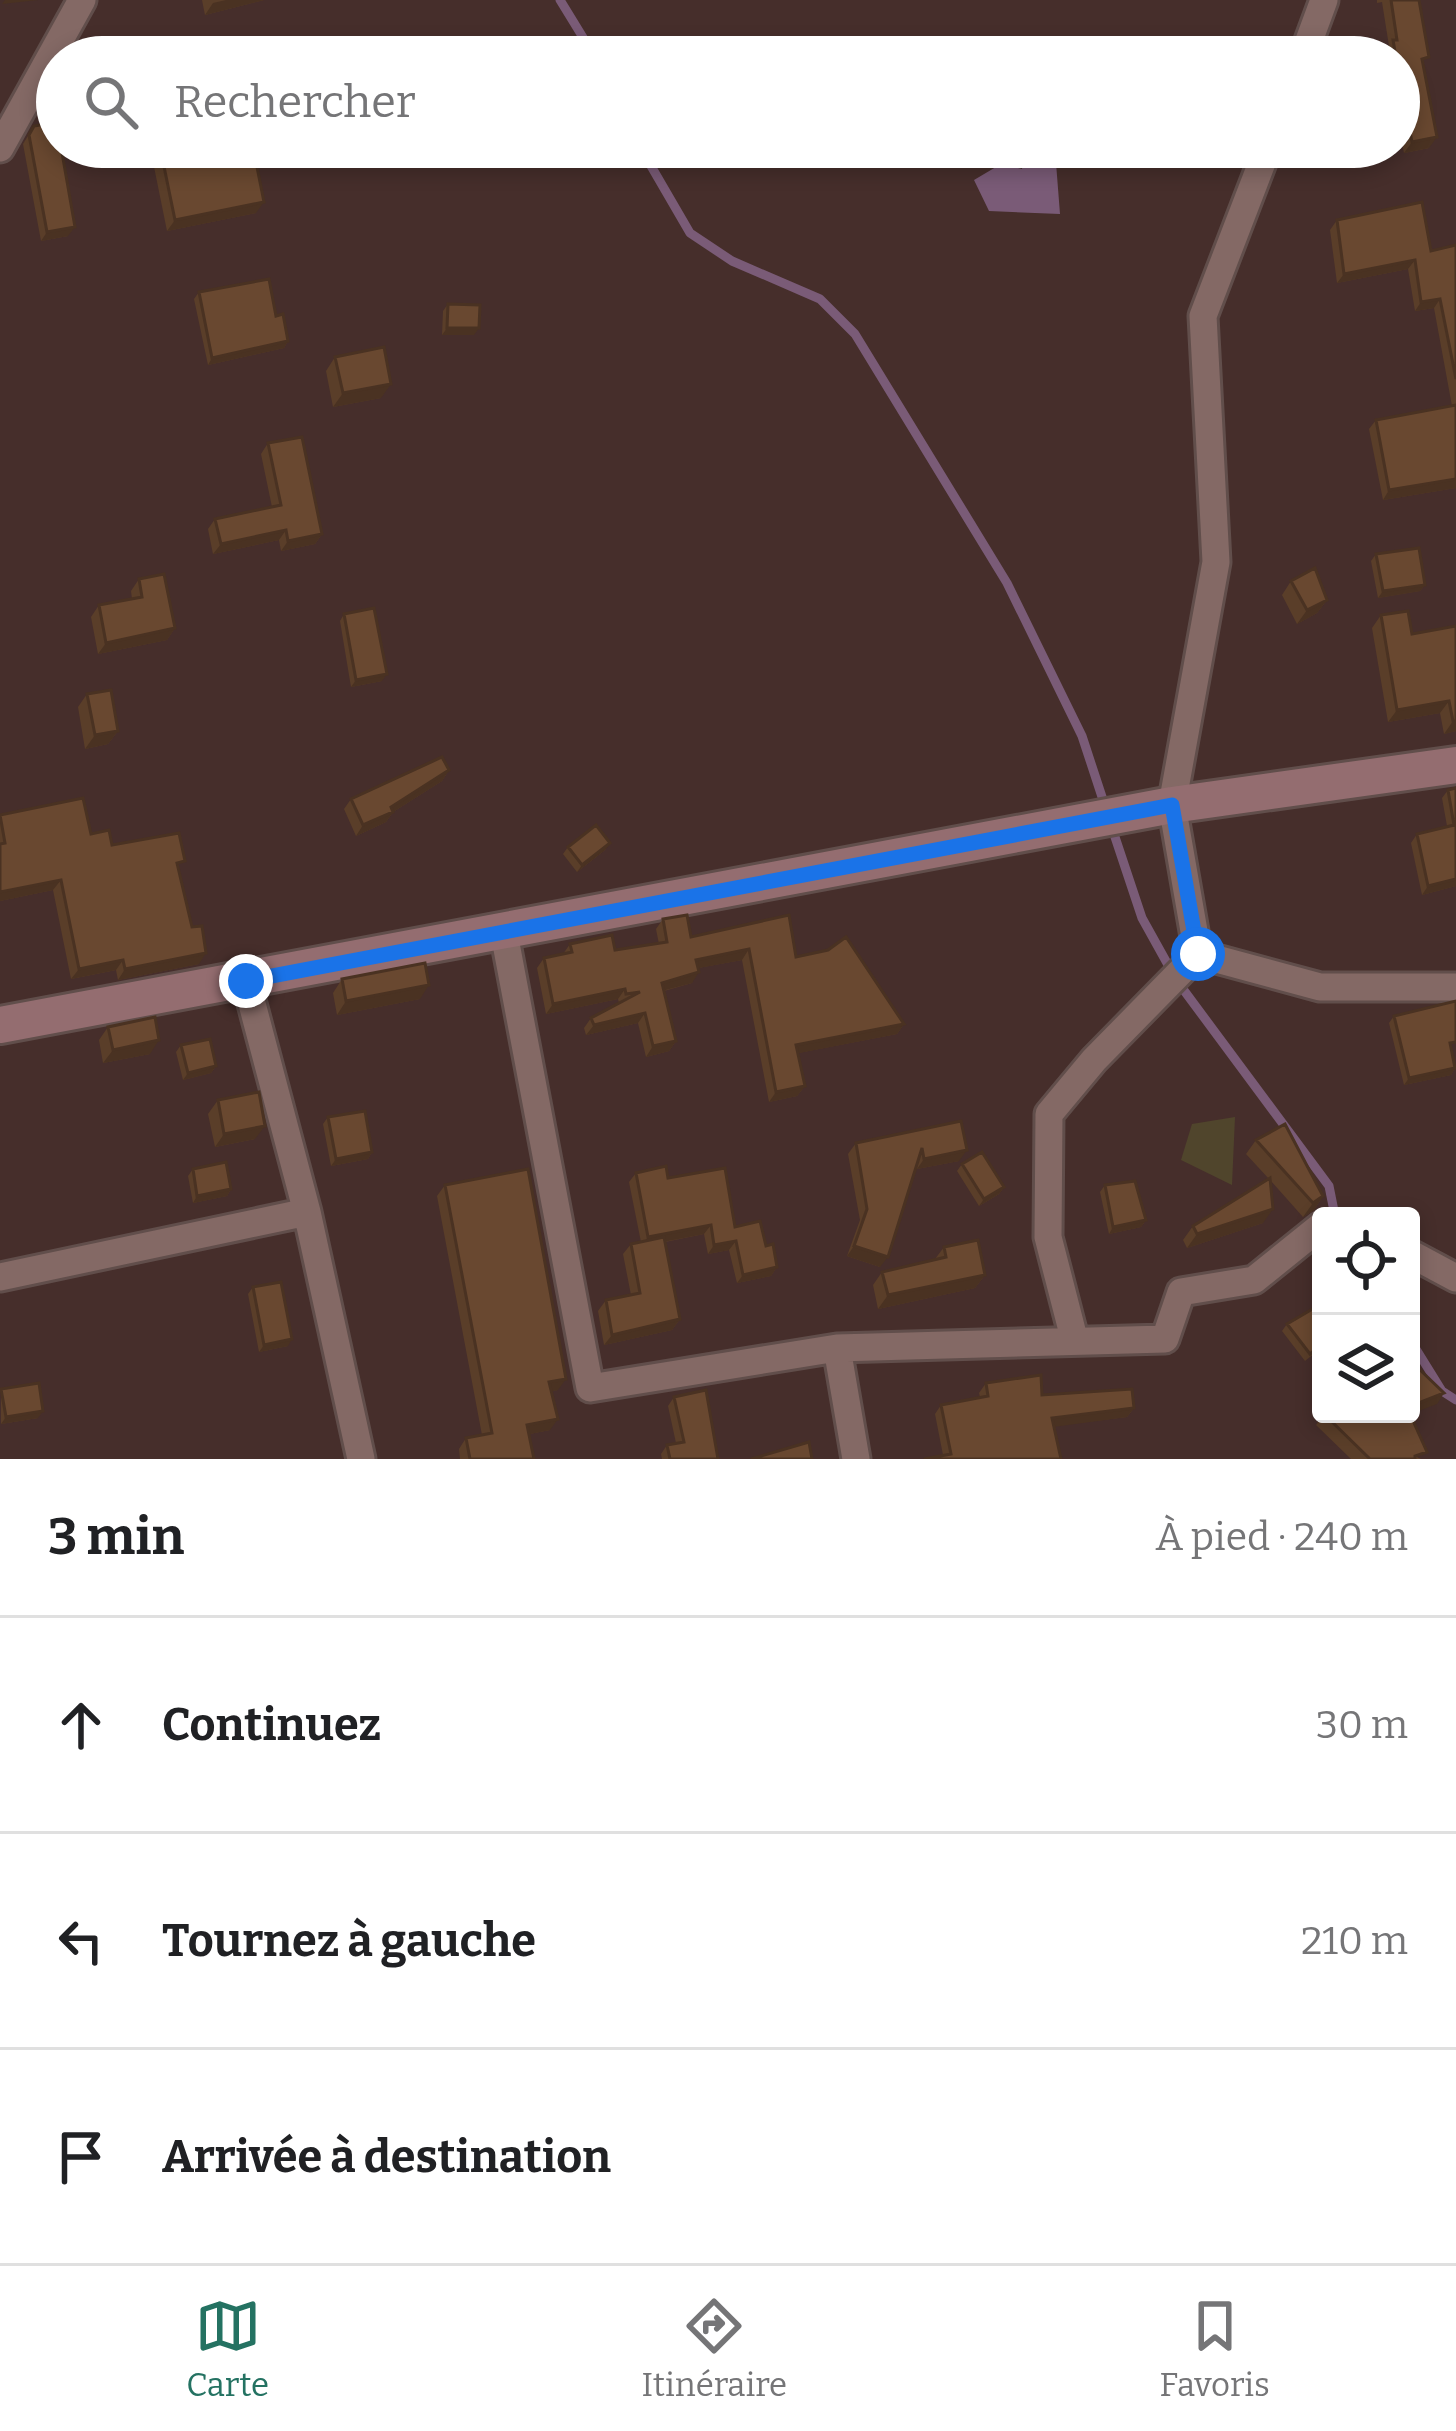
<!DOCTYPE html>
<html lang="fr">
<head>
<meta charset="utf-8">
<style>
  :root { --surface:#fff; --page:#f6f6f6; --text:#202124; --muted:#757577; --line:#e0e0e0; --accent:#247262 }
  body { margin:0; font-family:Bitter,serif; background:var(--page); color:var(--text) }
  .controls { position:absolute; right:36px; bottom:36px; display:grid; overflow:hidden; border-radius:12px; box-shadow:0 6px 18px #0003 }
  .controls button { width:108px; height:108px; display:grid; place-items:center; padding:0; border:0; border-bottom:3px solid var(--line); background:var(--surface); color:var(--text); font:60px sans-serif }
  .stop { position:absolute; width:36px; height:36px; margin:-27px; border:9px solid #1a73e8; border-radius:50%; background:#fff }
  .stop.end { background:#1a73e8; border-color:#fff; box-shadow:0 3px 12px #0008 }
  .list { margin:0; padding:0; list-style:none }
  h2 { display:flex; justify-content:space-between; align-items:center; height:156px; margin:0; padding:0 48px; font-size:51px }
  h2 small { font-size:39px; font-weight:400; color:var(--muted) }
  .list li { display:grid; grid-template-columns:78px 1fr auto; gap:36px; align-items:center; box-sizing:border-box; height:216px; padding:0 48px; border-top:3px solid var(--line) }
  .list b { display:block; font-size:45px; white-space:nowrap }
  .list em { font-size:39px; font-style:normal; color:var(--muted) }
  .icon { flex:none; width:66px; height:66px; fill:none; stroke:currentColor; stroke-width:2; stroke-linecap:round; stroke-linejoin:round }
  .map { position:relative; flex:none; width:1456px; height:1459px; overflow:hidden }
  .search { position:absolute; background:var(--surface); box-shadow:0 6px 18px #0003; left:36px; right:36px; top:36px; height:132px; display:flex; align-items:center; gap:30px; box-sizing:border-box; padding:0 42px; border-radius:66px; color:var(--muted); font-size:45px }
  .sheet { height:804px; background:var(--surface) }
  nav { display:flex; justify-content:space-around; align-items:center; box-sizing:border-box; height:168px; border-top:3px solid var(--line); background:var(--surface); font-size:33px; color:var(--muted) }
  nav a { display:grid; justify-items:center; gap:6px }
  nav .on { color:var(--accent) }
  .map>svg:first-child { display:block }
  .green { fill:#50452c }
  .water { fill:#7a5b77 }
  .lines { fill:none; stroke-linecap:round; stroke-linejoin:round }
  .stream { stroke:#7a5b77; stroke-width:9 }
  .street-casing { stroke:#614e4b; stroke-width:33 }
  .secondary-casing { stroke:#614e4b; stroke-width:42 }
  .street { stroke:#846965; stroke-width:27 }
  .secondary { stroke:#946d70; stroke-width:36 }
  .wall { fill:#5a3e29 }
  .shaded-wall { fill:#4a3222 }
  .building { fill:#694830; stroke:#4a3222; stroke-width:3 }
  .route { stroke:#1a73e8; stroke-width:15 }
</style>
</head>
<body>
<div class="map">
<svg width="1456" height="1459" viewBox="0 0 1456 1459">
  <rect width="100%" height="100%" fill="#462e2b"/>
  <path class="green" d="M1235,1117L1232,1185L1181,1160L1192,1124Z"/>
  <path class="water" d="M1037,147L1055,150L1060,214L989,211L974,180L1001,164L1022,169L1024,155Z"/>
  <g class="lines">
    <path class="stream" d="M560,0L595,57
      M640,147L690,233L732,261L820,299L855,334L1007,583L1082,736L1106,809
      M1111,825L1142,918L1177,981L1329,1186L1335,1216
      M1411,1341L1442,1391L1456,1400"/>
    <defs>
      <path id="street" d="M1303,57L1324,0
        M0,148L82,0
        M504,933L590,1388L837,1348L1165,1339L1181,1292L1254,1280L1321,1226
        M1198,954L1320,987H1456
        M246,981L307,1212L361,1459
        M1411,1254L1456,1278
        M0,1277L307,1212
        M1074,1338L1048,1237L1049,1114L1094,1060L1198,954L1172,805L1216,562L1203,316L1268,147
        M837,1348L856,1459"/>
      <path id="secondary" d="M0,1025L1172,805L1456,765"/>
    </defs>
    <use href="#street" class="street-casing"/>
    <use href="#secondary" class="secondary-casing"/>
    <use href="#street" class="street"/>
    <use href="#secondary" class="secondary"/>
  </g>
  <path class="wall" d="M202,0H264L205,15Z
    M1377,0H1419L1429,148L1404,153L1399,128V57H1386L1385,52L1389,46L1382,2L1377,3Z
    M34,126L68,236L41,241L23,144Z
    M150,147H253L256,213L167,231Z
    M1337,220L1431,251L1456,245V488L1383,500L1369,429L1376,420L1452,406L1434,308L1415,311L1408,269L1337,283L1330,230Z
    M199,292L276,316L288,341L284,348L208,365L194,299Z
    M448,304L474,335H442L443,311Z
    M335,357L381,398L333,407L326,371Z
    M268,443L322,534L315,544L281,551L279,540L213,554L208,529L215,519L272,507L261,454Z
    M1376,554L1425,585L1420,591L1378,598L1371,561Z
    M139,579L175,628L167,640L98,654L91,617L99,605L132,599L131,591Z
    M1291,581L1327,600L1317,613L1297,624L1282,595Z
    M344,614L382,681L351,687L340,621Z
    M1381,615L1412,634L1456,626V731L1444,734L1440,713L1388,722L1372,628Z
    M87,694L118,731L108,744L85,749L78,707Z
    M449,770L442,781L393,812L386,822L356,836L344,809L351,799Z
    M1456,788V886L1422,895L1411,843L1417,834L1447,826L1442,798L1448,790Z
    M0,815L91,834L112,845L179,869L199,964L118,980L116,970L71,979L53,890L0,901Z
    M610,843L605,850L577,872L563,854L568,847Z
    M663,919L691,937L796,957L904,1024L897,1034L798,1053L805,1086L797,1096L769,1102L742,960L698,968L692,983L664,991L676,1041L669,1051L646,1057L638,1023L586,1035L584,1028L591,1018L619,1003L618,999L546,1014L537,968L544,958L563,954L570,944L615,950L659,944L656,929Z
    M342,979L420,999L337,1015L333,993Z
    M1394,1016L1451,1048L1455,1068L1451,1075L1404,1085L1389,1023Z
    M108,1027L150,1054L103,1063L99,1040Z
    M181,1045L216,1066L211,1073L183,1080L176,1052Z
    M218,1100L255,1139L215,1147L208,1114Z
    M328,1117L372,1152L368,1159L331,1166L323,1124Z
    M961,1121L959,1161L917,1169L916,1167L880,1267L847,1256L860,1220L848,1154L856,1143Z
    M1256,1140L1323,1196L1314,1210L1303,1217L1271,1181L1263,1223L1187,1248L1183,1240L1193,1226L1269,1179L1246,1154Z
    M962,1164L1004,1187L999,1194L979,1206L957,1171Z
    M193,1169L231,1189L227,1196L193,1203L188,1176Z
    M636,1173L668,1178L735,1227L766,1246L777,1267L771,1276L737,1283L729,1250L708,1254L704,1234L665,1242L680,1319L672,1330L604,1345L598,1311L606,1300L631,1295L623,1254L631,1244L641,1242L629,1182Z
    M445,1185L558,1390L551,1391L550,1430L529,1434L534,1459H460L459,1449L466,1438L482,1435L437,1196Z
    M1105,1185L1146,1220L1141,1227L1109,1234L1100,1192Z
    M944,1247L985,1275L975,1288L878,1309L873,1285L882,1272L935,1259Z
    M253,1287L288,1346L259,1352L248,1294Z
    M1287,1324L1321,1348L1305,1361L1282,1331Z
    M986,1383L1042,1395L1134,1408L1127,1417L1054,1426L943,1455L935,1414L941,1405L980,1397L979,1393Z
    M1,1389L38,1418L1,1424Z
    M674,1397L718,1459H662L661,1454L667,1445L676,1443L668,1406Z
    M1324,1414L1421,1459H1351L1316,1425Z"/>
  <path class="shaded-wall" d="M5,0H38L2,4Z
    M226,0H264L205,15L213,3Z
    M1437,137L1429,148L1404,153L1412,142Z
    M264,202L256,213L167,231L175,220Z
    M75,227L68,236L41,241L47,232Z
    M1415,260L1408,269L1337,283L1344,274Z
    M1440,299L1434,308L1415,311L1421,302Z
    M447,328H479L474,335H442Z
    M288,341L284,348L208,365L212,358Z
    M391,384L381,398L333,407L343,393Z
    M1456,479V488L1383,500L1389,490Z
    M286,530L279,540L213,554L221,544Z
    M322,534L315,544L281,551L288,541Z
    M1425,585L1420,591L1378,598L1383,591Z
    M1327,600L1317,613L1297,624L1307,610Z
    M175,628L167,640L98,654L106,643Z
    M387,674L382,681L351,687L356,680Z
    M1449,701L1440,713L1388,722L1397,710Z
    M1453,721H1456V731L1444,734Z
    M118,731L108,744L85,749L95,735Z
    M449,770L442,781L393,812L386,822L356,836L363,825Z
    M610,843L605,850L577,872L582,865Z
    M1456,879V886L1422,895L1428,886Z
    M61,880L53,890L0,901V892Z
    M749,949L742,960L688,970L696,960Z
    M206,953L199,964L118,980L125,969Z
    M123,960L116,970L71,979L79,969Z
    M699,972L692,983L654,993L662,983Z
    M429,985L420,999L337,1015L346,1001Z
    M625,989L618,999L546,1014L553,1004Z
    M645,1013L638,1023L586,1035L594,1025Z
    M904,1024L897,1034L789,1055L796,1045Z
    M159,1040L150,1054L103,1063L113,1050Z
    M676,1041L669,1051L646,1057L653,1046Z
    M216,1066L211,1073L183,1080L188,1073Z
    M1455,1068L1451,1075L1404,1085L1409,1078Z
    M805,1086L797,1096L769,1102L776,1092Z
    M265,1126L255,1139L215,1147L224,1134Z
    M967,1150L959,1161L917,1169L924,1159Z
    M372,1152L368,1159L331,1166L336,1159Z
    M1004,1187L999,1194L979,1206L984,1199Z
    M231,1189L227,1196L193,1203L197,1196Z
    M1323,1196L1314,1210L1303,1217L1313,1203Z
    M1273,1209L1263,1223L1187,1248L1197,1234Z
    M1146,1220L1141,1227L1109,1234L1113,1227Z
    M711,1225L704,1234L642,1246L648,1237Z
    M736,1241L729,1250L708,1254L714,1245Z
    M854,1246L888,1257L880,1267L847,1256Z
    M777,1267L771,1276L737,1283L743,1275Z
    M985,1275L975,1288L878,1309L888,1295Z
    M680,1319L672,1330L604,1345L612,1335Z
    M292,1339L288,1346L259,1352L264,1345Z
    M566,1379L558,1390L542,1393L549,1382Z
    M1444,1393L1437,1404L1411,1414V1406Z
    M1134,1408L1127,1417L1046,1428L1052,1418Z
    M43,1411L38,1418L1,1424L6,1417Z
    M558,1419L550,1430L520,1436L527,1425Z"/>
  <path class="building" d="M1391,0H1419L1429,57L1422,59L1437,137L1412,142L1399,75V57H1396L1393,40H1397Z
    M57,122V147H61L75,227L47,232L29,135L34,126Z
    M160,147H253L264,202L175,220Z
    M1422,202L1431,251L1456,245V379L1440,299L1421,302L1415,260L1344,274L1337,220Z
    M269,279L276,316L283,314L288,341L212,358L199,292Z
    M448,304L480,305L479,328H447Z
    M384,347L391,384L343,393L335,357Z
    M1456,405V479L1389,490L1376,420Z
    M302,437L322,534L288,541L286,530L221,544L215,519L281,505L268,443Z
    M1419,548L1425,585L1383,591L1376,554Z
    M1315,568L1327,600L1307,610L1291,581Z
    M164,574L175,628L106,643L99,605L142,597L139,579Z
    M374,608L387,674L356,680L344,614Z
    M1408,611L1412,634L1456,626V721H1453L1449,701L1397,710L1381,615Z
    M111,690L118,731L95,735L87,694Z
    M442,757L449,770L391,807L393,812L363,825L351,799Z
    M1456,788V879L1428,886L1417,834L1454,825L1448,790Z
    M83,798L91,834L109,830L112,845L179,833L185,861L177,863L192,927L202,926L206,953L125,969L123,960L79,969L61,880L0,892V844L5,843L0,815Z
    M596,825L610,843L582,865L568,847Z
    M687,915L691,937L789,915L796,957L828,950L846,937L904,1024L796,1045L805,1086L776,1092L749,949L696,960L699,972L662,983L676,1041L653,1046L645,1013L594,1025L591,1018L640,992L626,994L625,989L553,1004L544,958L572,952L570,944L612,935L615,950L667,942L663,919Z
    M425,963L429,985L346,1001L342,979Z
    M1456,1001V1042L1450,1043L1455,1068L1409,1078L1394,1016Z
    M155,1017L159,1040L113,1050L108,1027Z
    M210,1039L216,1066L188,1073L181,1045Z
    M259,1092L265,1126L224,1134L218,1100Z
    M365,1111L372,1152L336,1159L328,1117Z
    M961,1121L967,1150L924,1159L922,1148L888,1257L854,1246L867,1209L856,1143Z
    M1285,1124L1323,1196L1313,1203L1256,1140Z
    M982,1152L1004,1187L984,1199L962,1164Z
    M226,1162L231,1189L197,1196L193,1169Z
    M666,1166L668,1178L725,1168L735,1227L760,1221L766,1246L773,1244L777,1267L743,1275L736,1241L714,1245L711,1225L648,1237L636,1173Z
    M528,1169L566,1379L549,1382L558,1419L527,1425L534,1459H470L466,1438L492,1433L445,1185Z
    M1270,1178L1273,1209L1197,1234L1193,1226Z
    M1135,1181L1146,1220L1113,1227L1105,1185Z
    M664,1237L680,1319L612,1335L606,1300L640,1293L631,1244Z
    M978,1240L985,1275L888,1295L882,1272L946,1257L944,1247Z
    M281,1282L292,1339L264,1345L253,1287Z
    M1321,1304V1345L1310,1354L1287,1324Z
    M1417,1367L1444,1393L1411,1406V1374Z
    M1041,1375L1042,1395L1132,1389L1134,1408L1052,1418L1061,1459H924L951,1454L941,1405L988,1396L986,1383Z
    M39,1383L43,1411L6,1417L1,1389Z
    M706,1390L718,1459H670L667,1445L684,1442L674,1397Z
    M1324,1414H1410L1427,1452L1415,1456V1459H1370Z
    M809,1442L812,1459H751Z"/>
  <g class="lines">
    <path class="route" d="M246,981L1172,805L1198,954"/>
  </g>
</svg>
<div class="controls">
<button><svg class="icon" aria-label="locate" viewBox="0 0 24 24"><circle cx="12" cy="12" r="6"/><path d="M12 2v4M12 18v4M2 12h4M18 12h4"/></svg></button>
<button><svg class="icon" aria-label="layers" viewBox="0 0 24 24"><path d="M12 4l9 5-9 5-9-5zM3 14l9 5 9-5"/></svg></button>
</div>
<div class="stop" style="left:1198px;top:954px"></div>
<div class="stop end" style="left:246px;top:981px"></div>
<div class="search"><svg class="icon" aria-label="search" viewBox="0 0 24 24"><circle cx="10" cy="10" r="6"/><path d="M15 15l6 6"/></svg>Rechercher</div>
</div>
<section class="sheet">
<h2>3 min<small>À pied · 240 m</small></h2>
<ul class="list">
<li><svg class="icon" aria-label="ahead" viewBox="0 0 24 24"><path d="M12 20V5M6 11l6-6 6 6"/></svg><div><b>Continuez</b></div><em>30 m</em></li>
<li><svg class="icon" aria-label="left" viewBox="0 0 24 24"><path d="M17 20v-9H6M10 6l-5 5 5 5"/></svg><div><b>Tournez à gauche</b></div><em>210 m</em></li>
<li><svg class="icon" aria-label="arrive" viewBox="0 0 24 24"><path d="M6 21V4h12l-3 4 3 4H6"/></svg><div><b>Arrivée à destination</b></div></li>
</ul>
</section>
<nav>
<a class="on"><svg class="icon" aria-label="map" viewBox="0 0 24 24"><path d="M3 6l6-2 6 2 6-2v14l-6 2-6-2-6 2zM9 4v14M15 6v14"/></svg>Carte</a>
<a><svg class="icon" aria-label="directions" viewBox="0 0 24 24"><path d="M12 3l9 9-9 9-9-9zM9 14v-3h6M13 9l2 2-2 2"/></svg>Itinéraire</a>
<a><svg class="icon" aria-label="saved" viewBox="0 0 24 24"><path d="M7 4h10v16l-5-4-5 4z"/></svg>Favoris</a>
</nav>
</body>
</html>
